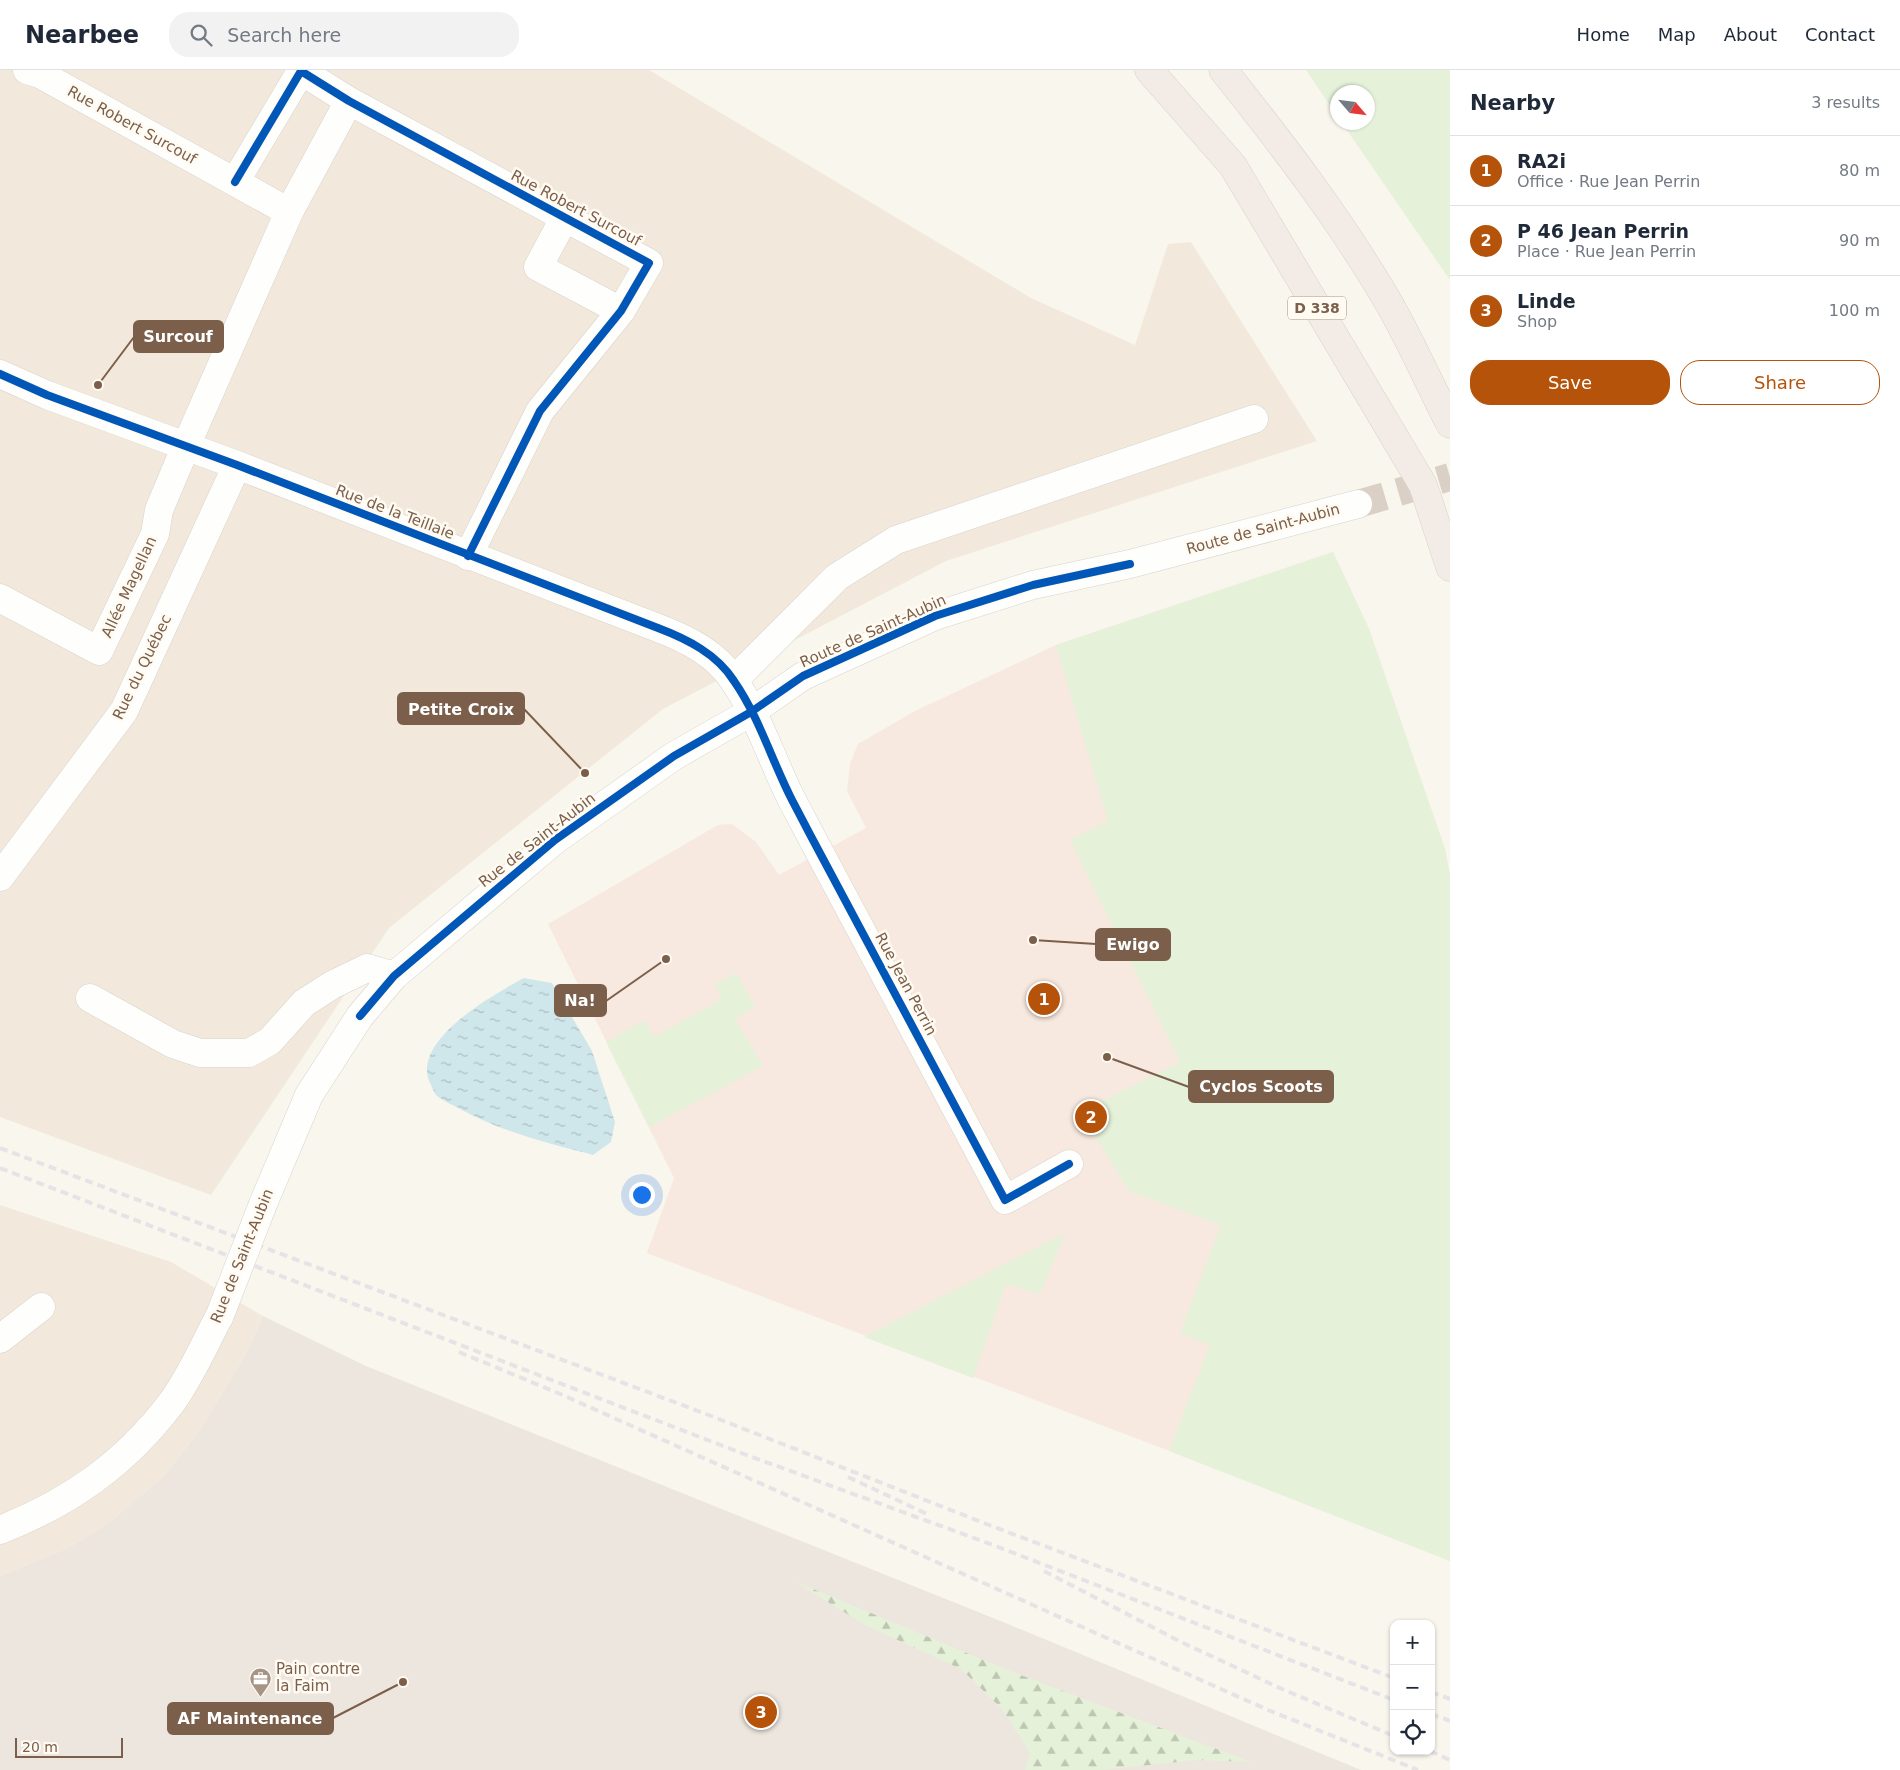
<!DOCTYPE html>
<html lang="en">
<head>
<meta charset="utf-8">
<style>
  :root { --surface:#fff; --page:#f2f2f3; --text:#1f2937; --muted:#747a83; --line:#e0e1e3; --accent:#b45309 }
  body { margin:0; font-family:"DejaVu Sans",sans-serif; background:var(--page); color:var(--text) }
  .controls { position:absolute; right:15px; bottom:15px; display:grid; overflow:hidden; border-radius:10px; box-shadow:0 1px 4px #0004 }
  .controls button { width:45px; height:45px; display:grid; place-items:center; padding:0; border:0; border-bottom:1px solid var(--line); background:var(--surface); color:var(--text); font:25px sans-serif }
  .compass { position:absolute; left:1330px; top:15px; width:45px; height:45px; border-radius:50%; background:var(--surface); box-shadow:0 1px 4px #0004; rotate:118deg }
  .scale { position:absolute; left:15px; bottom:12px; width:108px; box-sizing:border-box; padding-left:5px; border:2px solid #7b5f4b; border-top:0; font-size:14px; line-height:18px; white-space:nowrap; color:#7b5f4b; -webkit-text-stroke:4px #fffbf2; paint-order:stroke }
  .you { position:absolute; left:641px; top:1124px; width:18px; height:18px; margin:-12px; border:4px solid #fff; border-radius:50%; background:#1a73e8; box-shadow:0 0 0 8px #1a73e833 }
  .badge { display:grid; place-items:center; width:32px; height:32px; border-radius:50%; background:var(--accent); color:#fff; font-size:16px; font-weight:700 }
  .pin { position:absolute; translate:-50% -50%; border:2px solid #fff; box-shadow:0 1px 5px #0006 }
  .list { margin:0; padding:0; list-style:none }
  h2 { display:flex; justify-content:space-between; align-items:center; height:65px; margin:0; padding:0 20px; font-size:21px }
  h2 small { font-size:16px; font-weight:400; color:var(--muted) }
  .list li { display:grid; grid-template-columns:32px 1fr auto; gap:15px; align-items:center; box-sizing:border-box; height:70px; padding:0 20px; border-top:1px solid var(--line) }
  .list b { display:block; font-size:19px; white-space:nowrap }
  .list p { margin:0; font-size:16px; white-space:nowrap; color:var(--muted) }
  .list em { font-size:16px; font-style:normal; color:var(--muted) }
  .actions { display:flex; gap:10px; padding:15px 20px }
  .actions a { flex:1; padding:11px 0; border:1px solid var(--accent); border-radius:20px; text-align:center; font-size:18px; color:var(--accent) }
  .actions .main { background:var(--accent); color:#fff }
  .icon { flex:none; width:28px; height:28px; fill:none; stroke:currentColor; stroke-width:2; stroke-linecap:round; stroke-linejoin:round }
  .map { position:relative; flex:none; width:1450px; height:1700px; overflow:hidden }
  header { display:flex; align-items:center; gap:30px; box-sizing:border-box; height:70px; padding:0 25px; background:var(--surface); border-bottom:1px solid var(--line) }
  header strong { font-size:24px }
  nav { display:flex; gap:28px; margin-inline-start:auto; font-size:18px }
  .search { width:350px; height:45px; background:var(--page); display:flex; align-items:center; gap:12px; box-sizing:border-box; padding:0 18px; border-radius:20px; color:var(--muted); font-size:19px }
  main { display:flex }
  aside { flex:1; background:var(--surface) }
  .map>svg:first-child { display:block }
  .residential { fill:#f2e9dc }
  .commercial { fill:#f7e9df }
  .industrial { fill:#ede6df }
  .grass { fill:#e5f1d9 }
  .forest { fill:url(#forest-firs) }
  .water { fill:url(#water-ripples) }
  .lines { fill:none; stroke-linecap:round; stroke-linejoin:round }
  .minor-tunnel { stroke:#dad0c5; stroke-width:28; stroke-dasharray:28 14; stroke-linecap:butt }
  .minor-casing { stroke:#d9d3cc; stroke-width:29 }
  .highway-casing { stroke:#dad2ca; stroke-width:29 }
  .minor { stroke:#fefefc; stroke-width:28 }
  .highway { stroke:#f2ebe6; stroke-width:28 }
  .rail { stroke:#e6e3e6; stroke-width:4; stroke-dasharray:8 5; stroke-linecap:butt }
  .minor-bridge-casing { stroke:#d9d3cc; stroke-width:29; stroke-linecap:butt }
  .minor-bridge { stroke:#fefefc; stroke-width:28 }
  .cycleway-casing { stroke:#fffbf2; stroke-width:11 }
  .cycleway { stroke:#0057b8; stroke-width:8 }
  .labels { text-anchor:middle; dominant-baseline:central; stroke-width:5; stroke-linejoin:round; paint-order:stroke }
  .shield { fill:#fffbf2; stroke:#a38e7d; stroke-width:1 }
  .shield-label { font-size:14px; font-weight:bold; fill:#7b5f4b }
  .street-label { font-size:15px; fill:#7b5f4b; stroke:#fffbf2 }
  .poi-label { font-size:15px; fill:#7b5f4b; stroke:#fffbf2; text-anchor:start }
  .leader { fill:none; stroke:#7b5f4b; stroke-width:2 }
  .callout-dot { fill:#7b5f4b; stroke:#fffbf2; stroke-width:2 }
  .callout { fill:#7b5f4b; stroke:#7b5f4b; stroke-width:2 }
  .callout-label { font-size:16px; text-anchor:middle; font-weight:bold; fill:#fff }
</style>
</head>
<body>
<header>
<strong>Nearbee</strong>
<div class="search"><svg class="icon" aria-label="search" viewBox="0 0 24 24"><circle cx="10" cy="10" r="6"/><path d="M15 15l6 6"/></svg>Search here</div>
<nav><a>Home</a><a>Map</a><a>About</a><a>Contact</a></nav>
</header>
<main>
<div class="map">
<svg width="1450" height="1700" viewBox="0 0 1450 1700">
  <defs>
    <pattern id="forest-firs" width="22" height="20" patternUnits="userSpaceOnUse" patternTransform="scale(1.25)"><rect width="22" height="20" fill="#e5f1d9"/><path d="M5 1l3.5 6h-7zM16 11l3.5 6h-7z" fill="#bfc6b2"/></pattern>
    <pattern id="water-ripples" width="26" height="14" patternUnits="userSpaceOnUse" patternTransform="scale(1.25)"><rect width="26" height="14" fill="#cfe7ea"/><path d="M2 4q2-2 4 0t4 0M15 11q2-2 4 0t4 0" fill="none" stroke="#adbec0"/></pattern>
  </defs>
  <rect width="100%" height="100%" fill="#f9f6ee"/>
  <path class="residential" d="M0,0H649L1031,228L1135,275L1168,174L1191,172L1317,371L946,491L663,639L389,858L211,1125L0,1047Z
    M0,1135L171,1192L263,1246L248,1280L198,1363L163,1407L106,1455L68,1478L0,1506Z"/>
  <path class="commercial" d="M1333,482L1369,559L1445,779L1450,806V1491L1275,1421L647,1183L674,1108L548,854L718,755L732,754L756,772L779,805L866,758L847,721L850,694L858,674L915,641L1056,575Z"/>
  <path class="industrial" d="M263,1246L366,1296L1003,1552L1361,1700H0V1506L68,1478L106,1455L163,1407L198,1363L248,1280Z"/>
  <path class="grass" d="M1306,0H1450V210L1342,53L1368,52V22H1338L1337,46Z
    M1333,482L1369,559L1445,779L1450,806V1491L1169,1381L1210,1275L1180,1263L1221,1155L1129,1121L1090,1058L1100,1053L1092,1036L1180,992L1070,770L1108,751L1056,575Z
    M737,903L755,937L735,949L763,996L649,1057L606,972L645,950L654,967L722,929L715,914Z
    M1065,1163L1040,1224L1006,1214L973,1308L864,1267Z"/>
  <path class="forest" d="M794,1511L1010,1601L1251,1692L1198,1690L1099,1700H1025L1030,1683L1002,1639L961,1599L865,1555Z"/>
  <path class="water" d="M524,908L552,913L592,981L615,1052L611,1072L593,1085C547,1073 502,1062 460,1039C453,1035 443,1031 437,1026C434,1023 432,1017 430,1013C410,971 494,924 524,908Z"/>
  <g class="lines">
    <path class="minor-tunnel" d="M1358,434L1450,407"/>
    <defs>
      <path id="minor" d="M27,0L40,4L289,142
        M235,112L301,1L349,31L649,193L621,241L540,341L468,486
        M565,147L538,197L621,241
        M0,304L47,325L237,395L658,558C687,569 717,584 734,611C759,647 772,691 792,730C862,864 934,997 1005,1130L1069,1094
        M0,528L99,581L155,464L159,440L186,376L289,142L349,31
        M734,610L837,507L896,470L1254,349
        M0,807L124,641L237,395
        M90,928L173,974L200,983H249L270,971L304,933L332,915L367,898L394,906
        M263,1134L309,1025L360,946L394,906L555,770L674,686L751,642L803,606L935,546L1033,515L1130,494L1358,434
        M0,1269L41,1237
        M0,1460C71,1432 126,1393 172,1332C191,1306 205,1273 220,1245"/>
      <path id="highway" d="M1149,0L1233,96L1423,415L1450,497
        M1223,0C1283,75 1342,152 1390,235C1412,274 1430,315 1450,354"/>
    </defs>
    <use href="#minor" class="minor-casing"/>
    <use href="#highway" class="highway-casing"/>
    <use href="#minor" class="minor"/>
    <use href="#highway" class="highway"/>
    <path class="rail" d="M0,1078L706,1344L989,1455L1394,1608
      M0,1098L744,1384L993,1475L1394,1630
      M459,1282L558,1323L1268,1640L1418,1700
      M848,1407L927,1444
      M1044,1501L1181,1572L1282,1619L1394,1666
      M1431,1622L1450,1629
      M1431,1644L1450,1651
      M1430,1681L1450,1690"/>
    <defs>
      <path id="minor-bridge" d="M220,1245L263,1134"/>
    </defs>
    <use href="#minor-bridge" class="minor-bridge-casing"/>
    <use href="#minor-bridge" class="minor-bridge"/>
    <defs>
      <path id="cycleway" d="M235,112L301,1L349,31L649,193L621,241L540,341L468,486
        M0,304L47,325L237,395L658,558C687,569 717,584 734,611C759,647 772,691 792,730C862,864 934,997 1005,1130L1069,1094
        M360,946L394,906L555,770L674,686L751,642L803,606L935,546L1033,515L1130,494"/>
    </defs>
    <use href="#cycleway" class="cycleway-casing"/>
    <use href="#cycleway" class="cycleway"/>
  </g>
  <defs>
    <symbol id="office-pin" viewBox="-11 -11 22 30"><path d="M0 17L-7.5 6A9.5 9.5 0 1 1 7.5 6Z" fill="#a79484" stroke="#fffbf2"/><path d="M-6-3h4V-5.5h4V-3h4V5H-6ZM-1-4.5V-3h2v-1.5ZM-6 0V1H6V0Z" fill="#fff"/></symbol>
  </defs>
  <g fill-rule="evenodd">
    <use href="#office-pin" x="248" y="1596" width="25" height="34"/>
  </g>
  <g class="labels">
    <rect class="shield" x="1288" y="226.5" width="58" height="23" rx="4"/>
    <g class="shield-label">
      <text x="1317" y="238">D 338</text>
    </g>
    <g class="street-label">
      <text transform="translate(132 55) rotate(29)">Rue Robert Surcouf</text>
      <text transform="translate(576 138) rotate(28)">Rue Robert Surcouf</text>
      <text transform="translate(395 442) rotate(21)">Rue de la Teillaie</text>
      <text transform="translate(1263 459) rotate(-15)">Route de Saint-Aubin</text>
      <text transform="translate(129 517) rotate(-65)">Allée Magellan</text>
      <text transform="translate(873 561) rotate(-24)">Route de Saint-Aubin</text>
      <text transform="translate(142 597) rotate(-64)">Rue du Québec</text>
      <text transform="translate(537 770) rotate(-38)">Rue de Saint-Aubin</text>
      <text transform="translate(906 914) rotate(62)">Rue Jean Perrin</text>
      <text transform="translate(242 1186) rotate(-68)">Rue de Saint-Aubin</text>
    </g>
    <g class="poi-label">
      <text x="276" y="1599">Pain contre<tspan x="276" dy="17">la Faim</tspan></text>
    </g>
  </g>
  <path class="leader" d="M98 315L134 267M585 703L524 639M1033 870L1096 874M666 889L606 931M1107 987L1189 1017M403 1612L333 1648"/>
  <g class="callout-dot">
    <circle cx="98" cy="315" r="5"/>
    <circle cx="585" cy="703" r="5"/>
    <circle cx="1033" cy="870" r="5"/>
    <circle cx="666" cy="889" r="5"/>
    <circle cx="1107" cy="987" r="5"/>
    <circle cx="403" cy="1612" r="5"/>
  </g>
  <g class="callout">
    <rect x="134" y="251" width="89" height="31" rx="5"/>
    <rect x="398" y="623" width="126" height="31" rx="5"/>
    <rect x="1096" y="859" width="74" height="31" rx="5"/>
    <rect x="555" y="915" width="51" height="31" rx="5"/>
    <rect x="1189" y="1001" width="144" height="31" rx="5"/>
    <rect x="168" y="1633" width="165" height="31" rx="5"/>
  </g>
  <g class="callout-label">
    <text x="178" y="272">Surcouf</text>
    <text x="461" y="645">Petite Croix</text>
    <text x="1133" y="880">Ewigo</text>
    <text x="580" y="936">Na!</text>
    <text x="1261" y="1022">Cyclos Scoots</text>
    <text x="250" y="1654">AF Maintenance</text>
  </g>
</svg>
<div class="controls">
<button>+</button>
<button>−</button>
<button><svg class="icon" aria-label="locate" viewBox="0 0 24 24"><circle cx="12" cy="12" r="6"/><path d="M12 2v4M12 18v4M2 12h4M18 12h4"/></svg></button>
</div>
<svg class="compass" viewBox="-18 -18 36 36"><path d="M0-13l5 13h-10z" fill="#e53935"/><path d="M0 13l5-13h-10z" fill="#747a83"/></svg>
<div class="scale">20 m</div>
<div class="you"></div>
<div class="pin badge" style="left:1044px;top:929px">1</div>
<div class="pin badge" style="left:1091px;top:1047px">2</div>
<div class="pin badge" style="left:761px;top:1642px">3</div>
</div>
<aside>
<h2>Nearby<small>3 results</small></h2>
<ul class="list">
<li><span class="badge">1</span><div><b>RA2i</b><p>Office · Rue Jean Perrin</p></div><em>80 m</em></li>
<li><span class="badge">2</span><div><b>P 46 Jean Perrin</b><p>Place · Rue Jean Perrin</p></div><em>90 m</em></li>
<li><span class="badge">3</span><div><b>Linde</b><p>Shop</p></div><em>100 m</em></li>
</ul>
<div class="actions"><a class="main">Save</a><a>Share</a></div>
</aside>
</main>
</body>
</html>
